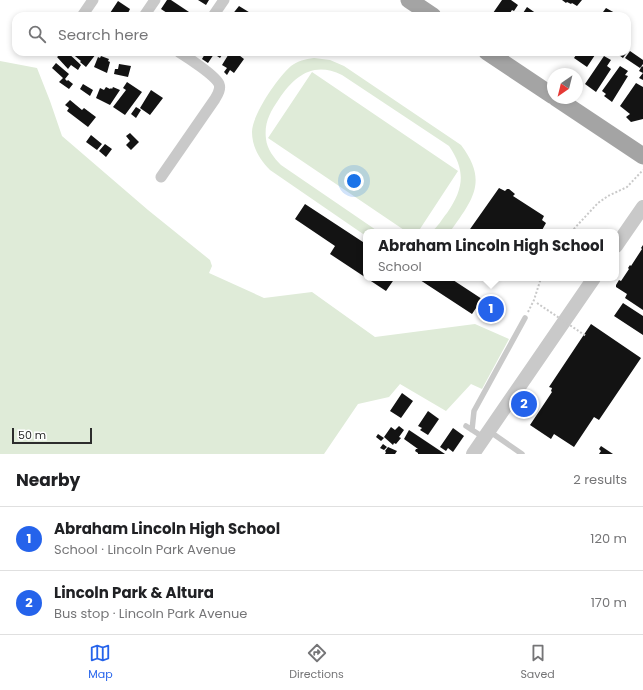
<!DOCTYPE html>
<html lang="en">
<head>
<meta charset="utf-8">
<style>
  :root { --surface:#fff; --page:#f6f6f6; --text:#202124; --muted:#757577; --line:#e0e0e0; --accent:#2563eb }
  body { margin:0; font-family:Poppins,sans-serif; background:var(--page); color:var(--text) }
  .compass { position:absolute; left:547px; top:68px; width:36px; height:36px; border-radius:50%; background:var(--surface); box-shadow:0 2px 6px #0003; rotate:215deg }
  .scale { position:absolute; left:12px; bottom:10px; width:80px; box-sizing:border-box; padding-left:4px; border:2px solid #2c2c2c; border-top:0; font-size:11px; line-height:14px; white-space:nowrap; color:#2c2c2c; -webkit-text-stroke:3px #fff; paint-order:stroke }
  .you { position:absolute; left:354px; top:181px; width:14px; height:14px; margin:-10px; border:3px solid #fff; border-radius:50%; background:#1a73e8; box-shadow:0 0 0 6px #1a73e833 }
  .badge { display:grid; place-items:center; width:26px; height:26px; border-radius:50%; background:var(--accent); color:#fff; font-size:13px; font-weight:700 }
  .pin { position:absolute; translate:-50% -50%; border:2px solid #fff; box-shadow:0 1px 4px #0006 }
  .popup { position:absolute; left:363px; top:229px; width:256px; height:52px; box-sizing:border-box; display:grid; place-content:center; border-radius:8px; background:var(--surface); filter:drop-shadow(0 1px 3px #0005); font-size:13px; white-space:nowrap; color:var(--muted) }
  .popup b { font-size:15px; color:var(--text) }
  .popup::after { content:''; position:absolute; left:50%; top:100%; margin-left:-8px; border:8px solid transparent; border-top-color:var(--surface) }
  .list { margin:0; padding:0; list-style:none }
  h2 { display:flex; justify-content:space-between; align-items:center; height:52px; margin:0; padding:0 16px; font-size:17px }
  h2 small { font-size:13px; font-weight:400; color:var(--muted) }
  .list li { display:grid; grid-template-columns:26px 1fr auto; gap:12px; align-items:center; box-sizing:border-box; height:64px; padding:0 16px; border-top:1px solid var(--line) }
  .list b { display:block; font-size:15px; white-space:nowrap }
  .list p { margin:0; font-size:13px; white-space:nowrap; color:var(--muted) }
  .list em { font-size:13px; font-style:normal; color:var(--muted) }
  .icon { flex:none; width:22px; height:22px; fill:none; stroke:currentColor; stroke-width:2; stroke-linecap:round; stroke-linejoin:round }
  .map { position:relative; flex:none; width:643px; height:454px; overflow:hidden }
  .search { position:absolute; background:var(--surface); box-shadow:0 2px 6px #0003; left:12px; right:12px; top:12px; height:44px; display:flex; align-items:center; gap:10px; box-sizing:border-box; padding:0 14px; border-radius:12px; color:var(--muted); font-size:15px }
  .sheet { height:180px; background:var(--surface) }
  nav { display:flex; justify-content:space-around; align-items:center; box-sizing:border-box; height:56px; border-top:1px solid var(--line); background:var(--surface); font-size:11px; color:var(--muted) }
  nav a { display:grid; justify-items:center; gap:2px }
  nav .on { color:var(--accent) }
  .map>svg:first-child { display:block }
  .green { fill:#dfebd8 }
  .building { fill:#131313 }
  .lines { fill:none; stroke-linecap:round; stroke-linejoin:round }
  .path { stroke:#c9c9c9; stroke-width:2; stroke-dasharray:2 2; stroke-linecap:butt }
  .service { stroke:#c9c9c9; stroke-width:5.5 }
  .minor { stroke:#c9c9c9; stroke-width:11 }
  .tertiary { stroke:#c9c9c9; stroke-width:14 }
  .primary { stroke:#a4a4a4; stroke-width:17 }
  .path-bridge { stroke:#c9c9c9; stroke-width:2; stroke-dasharray:2 2; stroke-linecap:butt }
</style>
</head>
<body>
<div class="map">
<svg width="643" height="454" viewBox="0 0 643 454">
  <rect width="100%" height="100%" fill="#fff"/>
  <path class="green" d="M314,58L330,60L344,66L461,145C489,182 472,200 450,232H431C438,227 442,219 447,213C464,188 466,171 449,146L342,75C314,61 295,75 279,99C270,112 264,123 266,139C267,149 274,158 281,165L379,232H366V236L270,170C260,160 252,147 252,132C252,115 278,77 291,66C298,61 305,59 314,58Z
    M0,61L37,68L50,101L62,136L148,210L210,260L212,266L209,273L264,298L312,292L375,337L475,324L509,339L482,389L471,384L446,411L400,384L389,397L358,404L324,454H0Z
    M312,72L458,171L418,232H407L268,138Z"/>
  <path class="building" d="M167,0H171L195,16H170V15L161,9Z
    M198,0H209L206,5Z
    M502,0H511L518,5L514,11L512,10L508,16H498L493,13Z
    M562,0H582L577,6L572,3L571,4L567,2L566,3Z
    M118,1L130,9L128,13L130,16H108Z
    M239,6L252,14L251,16H231Z
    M527,7L537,14L536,16H521Z
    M606,8L615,13L613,16H600Z
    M630,51L643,60V64L640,68L625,58Z
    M63,52H67L81,65L78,70L71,65L68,69L57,57Z
    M70,52H95L96,54L86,67L80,62L81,61Z
    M206,52H224L220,58L214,54L208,63L202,59Z
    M230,52H235L244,59L234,73L230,70L227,75L224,72L227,68L222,65Z
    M578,52H597L587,67L574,58Z
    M616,52H627L623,58L616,53Z
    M101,56L109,59L108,61L110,62L107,73L94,67L98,57L100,58Z
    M604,56L611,60L607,66L611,69L596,92L585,84Z
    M56,63L69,74L65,79L67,81L68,80L73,84L69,89L59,82L63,78L52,68Z
    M119,64L131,66L128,77L114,74L115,69H118Z
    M620,66L628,71L625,75L628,76L612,102L604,96L606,94L602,91Z
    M642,66L643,67V80L639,78L643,73L639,71Z
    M127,82L142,92L125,115L113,107L126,90L123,88Z
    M636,83L643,87V119L631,122L626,117L630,114L620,106Z
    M83,84L93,90L90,96L80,89Z
    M106,87L110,89L111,88L112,89L113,87L120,90L110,105L96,98L100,88L104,90Z
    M151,90L163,98L150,115L140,108Z
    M70,100L82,110L84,108L96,117L88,127L67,111L69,108L65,105Z
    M136,107L141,110L136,118L131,114Z
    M130,133L139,142L131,150L126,145L130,141L126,136Z
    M91,135L102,144L97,150L86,142Z
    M105,144L112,149L106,157L99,151Z
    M499,188L505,191L507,189H509L515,194L513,196L544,216L542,220L546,223L541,232H468Z
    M305,204L366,244V278H395L386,291L330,254L335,246L295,219Z
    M643,245V310L625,298L627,294L616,287V285L619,280L621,281L629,269L628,268L630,265L631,266L642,249L641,248Z
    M422,278H450L482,299L472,314L420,280Z
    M623,303L643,316V335L614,316Z
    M591,324L641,358L599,420L594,417L574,447L554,434L551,439L530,425L552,392L551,391L552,388L549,387Z
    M402,393L413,401L401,418L390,411Z
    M428,411L439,419L428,435L420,430L422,428L418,426Z
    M399,426L404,430L399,437L401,438L396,444L394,443L393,445L384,437L391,427L395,430Z
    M453,428L464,436L453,452L448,448L446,451L440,447Z
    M409,430L445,454H418V453L415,451L416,449H418L404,439Z
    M378,434L384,438L381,441L376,437Z
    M383,444L387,447L384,450L380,448Z
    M601,446L613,454H599L601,451L599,449Z
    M388,447L397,451L395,454H385L386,452L385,451Z"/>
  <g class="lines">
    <path class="path" d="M571,232L598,203L608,196L627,187L643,170
      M528,312L534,300L541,278"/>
    <path class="service" d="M466,426L483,437
      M472,430L474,411L525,318
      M489,431L522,454"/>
    <path class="minor" d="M82,16L93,0
      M144,16L155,0
      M213,16L224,0
      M161,177L215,99C218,94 221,89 219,84C216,76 187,57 179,52"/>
    <path class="tertiary" d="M616,246L643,207
      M473,454L594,278"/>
    <path class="primary" d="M409,0L433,16
      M487,52L553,96
      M556,98L643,156"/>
    <path class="path-bridge" d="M537,303L586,336"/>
  </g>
</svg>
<svg class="compass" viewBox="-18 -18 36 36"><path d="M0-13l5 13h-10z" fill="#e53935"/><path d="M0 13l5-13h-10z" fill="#757577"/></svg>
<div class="scale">50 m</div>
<div class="you"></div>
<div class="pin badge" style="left:491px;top:309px">1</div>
<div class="popup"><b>Abraham Lincoln High School</b>School</div>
<div class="pin badge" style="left:524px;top:404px">2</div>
<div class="search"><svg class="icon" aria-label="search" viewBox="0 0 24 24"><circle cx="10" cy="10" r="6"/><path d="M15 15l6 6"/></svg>Search here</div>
</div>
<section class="sheet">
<h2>Nearby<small>2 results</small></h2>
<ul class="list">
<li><span class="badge">1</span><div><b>Abraham Lincoln High School</b><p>School · Lincoln Park Avenue</p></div><em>120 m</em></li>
<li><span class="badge">2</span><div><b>Lincoln Park &amp; Altura</b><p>Bus stop · Lincoln Park Avenue</p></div><em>170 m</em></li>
</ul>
</section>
<nav>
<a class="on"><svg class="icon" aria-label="map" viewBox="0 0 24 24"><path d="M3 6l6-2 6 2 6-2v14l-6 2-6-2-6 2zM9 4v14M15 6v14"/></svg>Map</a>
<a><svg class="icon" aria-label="directions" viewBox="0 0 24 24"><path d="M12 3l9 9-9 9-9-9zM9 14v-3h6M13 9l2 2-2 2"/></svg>Directions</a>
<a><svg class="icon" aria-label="saved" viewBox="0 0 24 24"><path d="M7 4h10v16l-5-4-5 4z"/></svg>Saved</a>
</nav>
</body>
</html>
